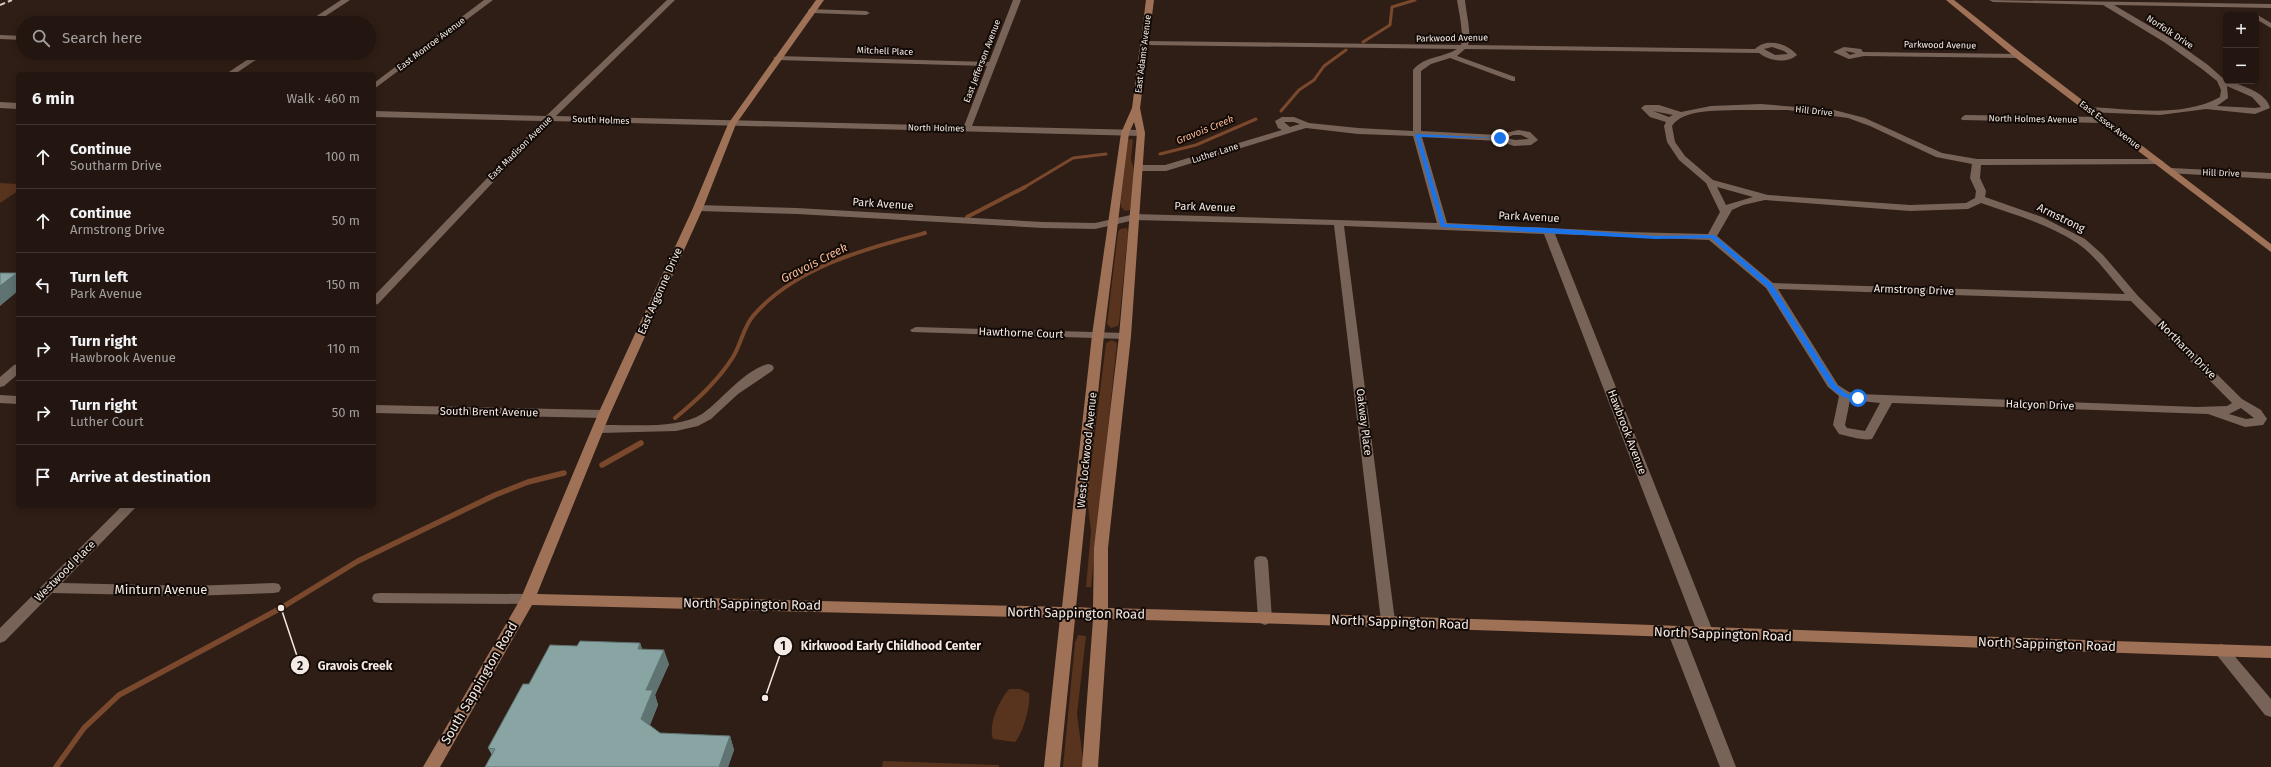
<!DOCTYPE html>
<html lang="en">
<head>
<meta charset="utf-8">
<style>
  :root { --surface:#231610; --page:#2f231e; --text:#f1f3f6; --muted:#a39f9f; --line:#403530 }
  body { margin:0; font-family:"Fira Sans",sans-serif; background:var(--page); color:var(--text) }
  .controls { position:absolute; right:12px; top:12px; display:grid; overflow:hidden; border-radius:6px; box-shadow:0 2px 10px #0003 }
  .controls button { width:36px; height:36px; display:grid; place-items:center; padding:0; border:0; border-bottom:1px solid var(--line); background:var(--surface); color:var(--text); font:20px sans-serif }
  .stop { position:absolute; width:12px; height:12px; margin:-9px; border:3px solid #1a73e8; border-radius:50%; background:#fff }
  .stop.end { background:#1a73e8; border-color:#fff; box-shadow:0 1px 4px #0008 }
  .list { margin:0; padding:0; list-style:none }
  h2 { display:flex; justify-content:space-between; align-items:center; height:52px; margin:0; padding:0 16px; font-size:17px }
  h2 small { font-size:13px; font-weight:400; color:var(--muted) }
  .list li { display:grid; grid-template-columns:26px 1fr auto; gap:12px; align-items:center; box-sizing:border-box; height:64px; padding:0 16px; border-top:1px solid var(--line) }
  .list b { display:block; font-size:15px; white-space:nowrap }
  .list p { margin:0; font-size:13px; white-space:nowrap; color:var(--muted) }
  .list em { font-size:13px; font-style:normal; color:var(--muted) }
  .icon { flex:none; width:22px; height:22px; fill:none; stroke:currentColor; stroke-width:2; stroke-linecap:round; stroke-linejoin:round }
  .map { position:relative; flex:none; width:2271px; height:767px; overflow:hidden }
  .search { position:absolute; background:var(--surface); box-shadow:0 2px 10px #0003; left:16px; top:16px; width:360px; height:44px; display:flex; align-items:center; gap:10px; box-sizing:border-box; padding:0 14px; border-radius:22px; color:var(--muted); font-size:15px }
  .panel { position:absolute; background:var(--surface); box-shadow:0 2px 10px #0003; left:16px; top:72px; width:360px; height:436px; border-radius:6px }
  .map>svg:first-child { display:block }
  .green { fill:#58331e }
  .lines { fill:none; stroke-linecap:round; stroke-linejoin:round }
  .stream-far2 { stroke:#7a482c; stroke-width:3 }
  .stream-far1 { stroke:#7a482c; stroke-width:4 }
  .stream { stroke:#7a482c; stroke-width:5.5 }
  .street { fill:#786358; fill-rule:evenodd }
  .secondary { fill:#9f7258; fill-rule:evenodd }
  .rail { stroke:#d7cac3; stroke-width:2; stroke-dasharray:5.5 3; stroke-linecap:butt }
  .wall { fill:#758d8c }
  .shaded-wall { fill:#5f7372 }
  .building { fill:#88a4a3; stroke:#5f7372 }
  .route { fill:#1a73e8 }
  .labels { text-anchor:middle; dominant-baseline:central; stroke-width:4; stroke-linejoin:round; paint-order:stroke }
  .far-street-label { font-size:9px; fill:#f5e9e3; stroke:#110a06 }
  .far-water-label { font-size:10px; font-style:italic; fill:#f8b895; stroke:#110a06 }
  .street-label { font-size:11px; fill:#f5e9e3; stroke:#110a06 }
  .water-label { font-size:12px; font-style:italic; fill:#f8b895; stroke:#110a06 }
  .near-street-label { font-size:13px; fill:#f5e9e3; stroke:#110a06 }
  .leader { fill:none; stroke:#f5e9e3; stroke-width:1.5 }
  .callout-dot { fill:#f5e9e3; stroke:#110a06; stroke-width:1.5 }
  .mark-label { font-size:12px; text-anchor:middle; font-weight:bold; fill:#111 }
  .callout-label { font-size:12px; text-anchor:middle; font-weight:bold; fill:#f5e9e3; stroke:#110a06; stroke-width:4; stroke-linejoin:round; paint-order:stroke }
</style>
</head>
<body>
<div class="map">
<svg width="2271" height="767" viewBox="0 0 2271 767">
  <rect width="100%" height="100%" fill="#2f1e15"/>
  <path class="green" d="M1131,139L1133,140L1131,159L1135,174L1130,210L1125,211L1121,207V200L1128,140Z
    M0,183L18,184V191L0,203Z
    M1127,228L1128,232L1119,323L1118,326L1111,328L1107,324L1118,232L1120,229Z
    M1112,340L1117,343L1091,587H1086L1091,531L1087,497L1106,343Z
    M1078,635L1086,636L1077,714L1084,767H1063L1075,643Z
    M1009,689H1020L1029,693C1031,705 1023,734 1015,742L993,739C988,724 999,701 1009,689Z
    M883,761L999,765V767H882Z"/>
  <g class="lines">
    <path class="stream-far2" d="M1363,42L1390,25L1392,7L1415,0
      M1281,111L1299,90L1314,80L1324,66L1346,50
      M1160,154L1196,145L1256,119
      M1023,188L1073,158L1106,154"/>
    <path class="stream-far1" d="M967,217L1025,187
      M675,418C697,400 718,381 733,357C741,344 743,328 753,316C795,267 865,249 925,233"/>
    <path class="stream" d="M602,465L641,443
      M56,767L84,728L119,695L281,608L358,561L495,495L528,482L564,473"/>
    <path class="street" d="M341,0H350L315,23H306Z
      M484,0H493L374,89V83Z
      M667,0H675L556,116L964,126L987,66L777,60L773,58L777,56L989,62L1013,0H1021L972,126L1141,130L1145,133L1141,136L551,121L378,304L374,305V296L542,121L374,117V111L546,116Z
      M1457,0H1465C1466,13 1472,34 1468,45L1755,49C1767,37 1788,44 1797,55C1787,64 1769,61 1759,53L1465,49L1457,56L1515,77V81H1512L1450,58L1431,64L1421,71V131L1498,135L1518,130L1530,132L1538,140L1531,145L1514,146L1499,141L1422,137L1447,223L1628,232L1708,234L1720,212L1706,183L1679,160L1667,142L1664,126L1666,122L1650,117L1641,108L1645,105H1659L1681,112L1711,106L1761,104L1834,110L1865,118L1942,153L1977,159H2159L2164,162L2162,164L1981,165L1980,178L1986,191L1985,197L2042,217L2085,239L2103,255L2138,296L2242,399L2261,410L2267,419L2263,425L2245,427L2208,414L1892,403L1872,439C1863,441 1848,436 1839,434L1833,425L1839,396L1828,387L1766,288L1709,240L1555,234L1714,634L1711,638L1706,640L1701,638L1698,634L1544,234L1344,226L1395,621L1393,625L1388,627L1383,625L1381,621L1334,225L1135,220L1095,229L1043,228L797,214L698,211L693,208L698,205L797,208L1043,222L1095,223L1135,214L1437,223L1413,136L1358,134L1306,128L1166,171H1139L1134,168L1139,165H1165L1282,130L1278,128L1275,121L1282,117H1294L1309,123L1358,128L1413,131V70C1424,56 1443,58 1457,49L1145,45L1141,43L1145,41L1461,45C1464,34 1459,13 1457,0ZM1772,47L1784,51L1788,54L1775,55L1764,49ZM1735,110H1788L1848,118L1870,126L1936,157L1972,164L1970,178L1976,191L1975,198L1966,203L1910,205L1768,195L1713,180L1685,156L1675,142L1672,126C1683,109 1717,111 1735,110ZM1653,111L1673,115L1669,117ZM1284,122H1294L1300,124L1290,127ZM1513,135H1521L1529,139L1515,140L1507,138ZM1717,187L1753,197L1726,205ZM1765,200L1910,211L1968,209L1981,203C2013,214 2048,224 2077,243C2096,256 2110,277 2125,294L1773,283L1717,236L1732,210L1743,205ZM1778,289L2131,301L2232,403L2227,406L2197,407L1858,394L1849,392L1838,385ZM1850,400L1880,403L1865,431L1847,428L1845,425ZM2241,408L2254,418L2246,419L2229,414Z
      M1989,0L2271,4V8L2114,5L2170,38L2208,65L2226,81H2230C2244,87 2266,92 2270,108L2255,114L2206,109L2160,115L2087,112L2086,110L2090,107C2131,109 2183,118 2220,97L2221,90L2217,81L2202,69L2164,42L2103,5L1993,2ZM2227,86L2252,97L2261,107L2255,108L2217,106L2228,98Z
      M809,9L866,11L870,13L866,15L812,13L808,11Z
      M2256,14L2271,23V28L2256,19V15H2253Z
      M0,35L23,36V40L0,39Z
      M1844,47L1861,49L1863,52L2019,54L2023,56L2019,58L1864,56L1849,59L1833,52ZM1845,51L1855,53H1856L1850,55Z
      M257,53H266L235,74H226Z
      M0,102L18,103V109L0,108Z
      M1965,115L2102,117L2106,120L2102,123L1962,120L1961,118Z
      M2171,168L2271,173V179L2168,173L2166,171Z
      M916,327L1125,333L1131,336L1125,339L912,332L910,330Z
      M18,364V374L4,386L0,387V377L14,365Z
      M768,364L772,365L774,368L772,371L738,394L711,419L698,426L676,431L599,433L593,429L599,425C628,424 677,430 702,414C721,401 744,370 768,364Z
      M0,395L18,396V404L0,403Z
      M374,405L604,410L610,414L604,418L374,413Z
      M122,506H137L62,583L189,586L274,583L279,584L281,588L279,592L274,593L189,596L52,593L5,641L0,643V628Z
      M1261,556L1266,557L1268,561L1272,619L1270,623L1265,625L1260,623L1258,619L1254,561L1256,557Z
      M379,593L528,594L533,595L535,599L533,603L528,604L379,603L374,602L372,598L374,594Z
      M1676,627L1681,629L1684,633L1736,767H1720L1668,633L1671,629Z
      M2221,644L2226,646L2271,699V717L2265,715L2216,654L2213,650L2216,646Z"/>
    <path class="secondary" d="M816,0H824L736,124L703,208L610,414L537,594L1062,607L1092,335L1121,133L1132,108L1146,0H1154L1140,108L1145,133L1131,336L1108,548V608C1496,618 1883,634 2271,646V658C1883,645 1495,629 1108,619L1098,767H1082L1093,619H1075L1060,767H1044L1060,618L532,605L440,767H423L521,598L598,414L693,208L728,124ZM1134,122L1137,133L1119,336L1094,548L1093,608L1076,607L1104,335L1129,133Z
      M1946,0H1954L2022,54L2271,244V252L2016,58Z"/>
    <path class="rail" d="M0,5L12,0"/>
  </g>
  <path class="wall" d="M640,643L642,649L669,664L655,695L658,705L650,725L660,733L730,736L734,750L728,767H485L492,755L488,748L529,684L577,646Z"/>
  <path class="shaded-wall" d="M17,273L18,275V291L0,306V286Z
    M640,643L645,657L638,649Z
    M664,650L669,664L655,695L658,705L646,733L641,719L646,690Z
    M730,736L734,750L728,767H719Z"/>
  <path class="building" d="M0,273H17L0,286Z
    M580,641L640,643L638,649L664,650L646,690H653L641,719L660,733L730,736L719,767H485L495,749L488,748L523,684H529L550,645L577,646Z"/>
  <path class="route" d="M1415,134L1502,138L1420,137L1445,224L1548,228L1656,236L1714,235L1772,284L1836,385L1847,394L1861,398L1858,400L1843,397L1831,388L1767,287L1711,238L1656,239L1441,227Z"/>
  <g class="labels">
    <g class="far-street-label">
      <text transform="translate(2170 32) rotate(33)">Norfolk Drive</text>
      <text transform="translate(1452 38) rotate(-1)">Parkwood Avenue</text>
      <text transform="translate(431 44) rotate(-37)">East Monroe Avenue</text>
      <text transform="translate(1940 45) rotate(1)">Parkwood Avenue</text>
      <text transform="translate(885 51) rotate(2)">Mitchell Place</text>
      <text transform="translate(1143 54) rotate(-83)">East Adams Avenue</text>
      <text transform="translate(982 61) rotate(-69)">East Jefferson Avenue</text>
      <text transform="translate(1814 111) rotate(6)">Hill Drive</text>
      <text transform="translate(2033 119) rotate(1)">North Holmes Avenue</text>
      <text transform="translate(601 120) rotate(2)">South Holmes</text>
      <text transform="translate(2110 125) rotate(37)">East Essex Avenue</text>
      <text transform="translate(936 128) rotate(1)">North Holmes</text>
      <text transform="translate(520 148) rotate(-45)">East Madison Avenue</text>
      <text transform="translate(1215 153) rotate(-18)">Luther Lane</text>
      <text transform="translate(2221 173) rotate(2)">Hill Drive</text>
    </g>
    <g class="far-water-label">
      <text transform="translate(1205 130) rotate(-22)">Gravois Creek</text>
    </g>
    <g class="street-label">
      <text transform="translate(883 204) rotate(4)">Park Avenue</text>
      <text transform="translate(1205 207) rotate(2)">Park Avenue</text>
      <text transform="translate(1529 217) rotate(3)">Park Avenue</text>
      <text transform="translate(2061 218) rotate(26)">Armstrong</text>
      <text transform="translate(1914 290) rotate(2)">Armstrong Drive</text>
      <text transform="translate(660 291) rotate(-66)">East Argonne Drive</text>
      <text transform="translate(1021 333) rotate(2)">Hawthorne Court</text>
      <text transform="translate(2187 350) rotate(45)">Northarm Drive</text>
      <text transform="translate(2040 405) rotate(2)">Halcyon Drive</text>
      <text transform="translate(489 412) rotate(1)">South Brent Avenue</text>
      <text transform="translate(1364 422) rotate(83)">Oakway Place</text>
      <text transform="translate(1627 432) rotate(69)">Hawbrook Avenue</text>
      <text transform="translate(1087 450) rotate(-84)">West Lockwood Avenue</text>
      <text transform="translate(65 571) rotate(-45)">Westwood Place</text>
    </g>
    <g class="water-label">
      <text transform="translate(814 263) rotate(-27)">Gravois Creek</text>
    </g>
    <g class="near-street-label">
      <text x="161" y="589">Minturn Avenue</text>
      <text transform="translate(752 604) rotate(1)">North Sappington Road</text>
      <text transform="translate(1076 613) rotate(1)">North Sappington Road</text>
      <text transform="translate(1400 622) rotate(2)">North Sappington Road</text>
      <text transform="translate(1723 634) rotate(2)">North Sappington Road</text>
      <text transform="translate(2047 644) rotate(2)">North Sappington Road</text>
      <text transform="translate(479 683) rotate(-60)">South Sappington Road</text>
    </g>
  </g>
  <path class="leader" d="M765 698L783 646M281 608L300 665"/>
  <g class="callout-dot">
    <circle cx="765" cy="698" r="4"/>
    <circle cx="281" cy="608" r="4"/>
    <circle cx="783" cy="646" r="10"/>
    <circle cx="300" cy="665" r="10"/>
  </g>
  <g class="mark-label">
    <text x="783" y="650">1</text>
    <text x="300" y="670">2</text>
  </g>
  <g class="callout-label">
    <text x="891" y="650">Kirkwood Early Childhood Center</text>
    <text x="355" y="670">Gravois Creek</text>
  </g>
</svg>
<div class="controls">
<button>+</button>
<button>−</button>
</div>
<div class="stop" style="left:1858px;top:398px"></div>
<div class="stop end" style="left:1500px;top:138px"></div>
<div class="search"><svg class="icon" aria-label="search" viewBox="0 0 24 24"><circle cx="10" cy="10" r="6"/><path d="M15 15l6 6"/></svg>Search here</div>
<section class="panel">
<h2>6 min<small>Walk · 460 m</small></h2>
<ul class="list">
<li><svg class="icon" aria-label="ahead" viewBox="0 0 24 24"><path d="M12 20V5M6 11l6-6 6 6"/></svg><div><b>Continue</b><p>Southarm Drive</p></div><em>100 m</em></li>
<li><svg class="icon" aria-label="ahead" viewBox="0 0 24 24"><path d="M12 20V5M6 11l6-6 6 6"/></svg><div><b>Continue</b><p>Armstrong Drive</p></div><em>50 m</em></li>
<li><svg class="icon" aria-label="left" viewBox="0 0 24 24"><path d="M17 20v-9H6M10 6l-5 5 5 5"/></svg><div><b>Turn left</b><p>Park Avenue</p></div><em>150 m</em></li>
<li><svg class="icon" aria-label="right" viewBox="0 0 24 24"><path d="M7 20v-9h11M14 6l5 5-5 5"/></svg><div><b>Turn right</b><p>Hawbrook Avenue</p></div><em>110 m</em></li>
<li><svg class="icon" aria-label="right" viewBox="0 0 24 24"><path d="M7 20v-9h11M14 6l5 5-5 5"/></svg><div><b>Turn right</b><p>Luther Court</p></div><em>50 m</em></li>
<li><svg class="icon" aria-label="arrive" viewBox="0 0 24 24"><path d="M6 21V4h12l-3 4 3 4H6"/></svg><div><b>Arrive at destination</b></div></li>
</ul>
</section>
</div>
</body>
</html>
